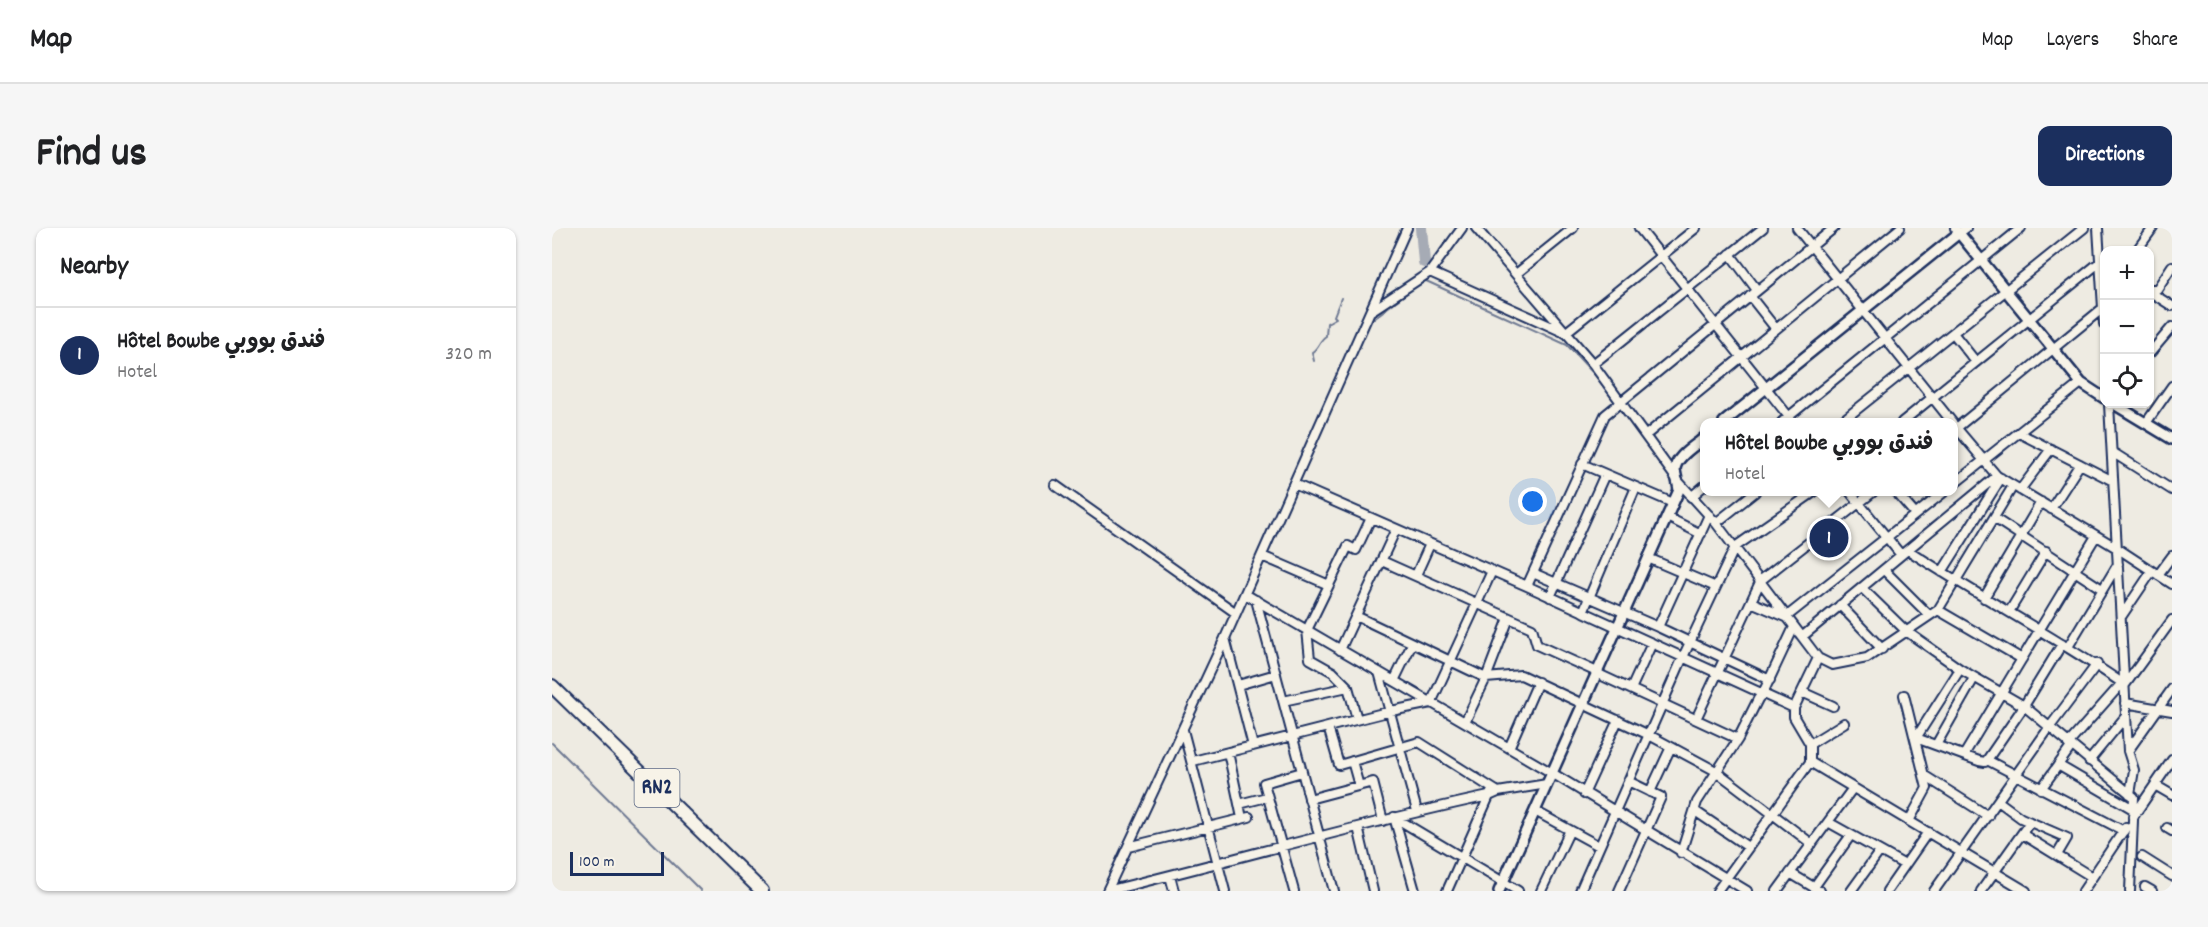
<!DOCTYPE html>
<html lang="en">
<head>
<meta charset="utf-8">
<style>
  :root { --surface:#fff; --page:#f6f6f6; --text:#202124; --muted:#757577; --line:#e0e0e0; --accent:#1b2f5e }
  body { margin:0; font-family:Dekko,"Playpen Sans Arabic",sans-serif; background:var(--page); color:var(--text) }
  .controls { position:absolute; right:18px; top:18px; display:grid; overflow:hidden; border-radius:12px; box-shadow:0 2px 4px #0004 }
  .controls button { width:54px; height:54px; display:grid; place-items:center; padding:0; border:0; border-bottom:2px solid var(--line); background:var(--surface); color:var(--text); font:30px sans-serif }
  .scale { position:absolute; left:18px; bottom:15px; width:94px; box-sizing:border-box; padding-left:6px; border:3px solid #1b2f5e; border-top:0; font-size:16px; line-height:21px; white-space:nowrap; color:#1b2f5e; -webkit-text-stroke:4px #f7f3e8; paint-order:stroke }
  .you { position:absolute; left:981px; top:274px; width:21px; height:21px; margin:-15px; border:4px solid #fff; border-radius:50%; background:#1a73e8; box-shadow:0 0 0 9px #1a73e833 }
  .badge { display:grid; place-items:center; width:39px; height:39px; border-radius:50%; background:var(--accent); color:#fff; font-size:20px; font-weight:700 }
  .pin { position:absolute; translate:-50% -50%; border:3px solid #fff; box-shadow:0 2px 6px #0006 }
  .popup { position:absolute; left:1148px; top:190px; width:258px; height:78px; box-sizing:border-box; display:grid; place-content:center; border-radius:12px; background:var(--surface); filter:drop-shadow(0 2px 4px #0005); font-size:20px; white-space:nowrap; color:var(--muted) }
  .popup b { font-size:22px; color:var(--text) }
  .popup::after { content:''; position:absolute; left:50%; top:100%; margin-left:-12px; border:12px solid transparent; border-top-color:var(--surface) }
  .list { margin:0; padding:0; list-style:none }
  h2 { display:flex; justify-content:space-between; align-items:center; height:78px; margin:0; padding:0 24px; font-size:26px }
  h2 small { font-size:20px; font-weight:400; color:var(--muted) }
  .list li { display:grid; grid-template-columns:39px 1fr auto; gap:18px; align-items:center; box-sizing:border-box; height:96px; padding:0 24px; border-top:2px solid var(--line) }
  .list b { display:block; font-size:22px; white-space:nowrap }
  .list p { margin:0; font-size:20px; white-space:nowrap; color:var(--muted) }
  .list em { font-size:20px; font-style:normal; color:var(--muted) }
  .icon { flex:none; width:33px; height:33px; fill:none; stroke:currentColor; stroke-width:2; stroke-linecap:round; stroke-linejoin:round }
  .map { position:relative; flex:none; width:1620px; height:663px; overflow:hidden; border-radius:12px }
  header { display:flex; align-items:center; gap:36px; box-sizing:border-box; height:84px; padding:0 30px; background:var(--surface); border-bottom:2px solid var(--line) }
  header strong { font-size:28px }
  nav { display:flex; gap:33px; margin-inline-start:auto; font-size:21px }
  .intro { display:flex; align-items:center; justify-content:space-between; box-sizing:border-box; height:144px; padding:0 36px }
  h1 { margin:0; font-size:42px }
  .button { padding:15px 27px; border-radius:12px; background:var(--accent); color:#fff; font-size:21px; font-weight:700 }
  main { display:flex; gap:36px; padding:0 36px }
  aside { flex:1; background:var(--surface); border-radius:12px; box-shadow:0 2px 4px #0004 }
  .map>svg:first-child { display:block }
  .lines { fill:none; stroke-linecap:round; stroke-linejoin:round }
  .stream { stroke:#6e7992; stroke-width:2 }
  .river { stroke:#a6abb5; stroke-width:12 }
  .minor-casing { stroke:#1b2f5e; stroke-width:12 }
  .tertiary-casing { stroke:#1b2f5e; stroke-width:14 }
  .trunk-casing { stroke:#1b2f5e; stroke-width:16 }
  .minor { stroke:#f7f3e8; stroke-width:8 }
  .tertiary { stroke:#f7f3e8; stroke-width:9 }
  .trunk { stroke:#f7f3e8; stroke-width:12 }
  .labels { text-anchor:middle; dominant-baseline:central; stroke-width:6; stroke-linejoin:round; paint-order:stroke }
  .shield { fill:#f7f3e8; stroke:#5d6a87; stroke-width:1.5 }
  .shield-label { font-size:22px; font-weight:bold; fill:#1b2f5e }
</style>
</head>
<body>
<header>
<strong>Map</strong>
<nav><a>Map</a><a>Layers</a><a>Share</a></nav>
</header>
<div class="intro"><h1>Find us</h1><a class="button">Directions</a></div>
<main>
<aside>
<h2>Nearby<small></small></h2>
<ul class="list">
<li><span class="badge">1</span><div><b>Hôtel Bowbe فندق بووبي</b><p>Hotel</p></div><em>320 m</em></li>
</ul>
</aside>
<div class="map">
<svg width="1620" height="663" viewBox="0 0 1620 663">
  <rect width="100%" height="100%" fill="#eeebe2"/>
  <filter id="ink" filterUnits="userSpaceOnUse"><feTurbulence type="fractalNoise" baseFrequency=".0167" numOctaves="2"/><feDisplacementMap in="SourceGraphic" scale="12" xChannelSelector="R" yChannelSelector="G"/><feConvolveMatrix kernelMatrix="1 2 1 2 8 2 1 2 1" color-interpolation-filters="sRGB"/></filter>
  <g filter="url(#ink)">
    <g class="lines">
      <path class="stream" d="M872,52L1015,117L1053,158
        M817,94L865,57
        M762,133L760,124C767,120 767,112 774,108L775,95L784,90L782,88L789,70
        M0,515L149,663"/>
      <path class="river" d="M869,0L872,34"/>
      <defs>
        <path id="minor" d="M924,0L1041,136L1126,253L1164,295L1266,430L1280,437L1315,430L1386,382L1461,258
          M1087,0L1241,194
          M1245,0L1400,194
          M1403,0L1407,5L1414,0
          M1546,0L1552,96
          M1585,22L1601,0
          M1178,26L1205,62
          M878,44L1009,103
          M964,46L1021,0
          M1598,61H1605L1620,38
          M1598,64L1620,78
          M1198,68L1224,101
          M819,83L878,44L910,0
          M1013,105L1144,0
          M1401,105L1424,134
          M1598,125L1620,99
          M1041,136L1211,0
          M1557,176L1576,523L1582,542L1578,566
          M1230,194L1469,0
          M1289,194L1532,0
          M1350,194L1548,34L1552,37
          M1594,195L1620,158
          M1402,197L1445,248L1565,320L1620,356
          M1402,202L1551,80
          M1467,205L1561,253
          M1094,207L1348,0
          M1560,224L1620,262
          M1030,236L1121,275
          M742,256L975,358L1242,480
          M1402,256L1529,155
          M503,257L684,385
          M1468,262L1499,221
          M1298,264L1349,327
          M1344,264L1363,286
          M1139,269L1152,258
          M1499,281L1528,236
          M1115,289L1149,306
          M1442,290L1550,361
          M1164,295L1203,264
          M1356,322C1427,369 1503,408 1573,457L1620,392
          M710,328L777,357
          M1096,330L1164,359
          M830,333L980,400L985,417L1045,444
          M1332,342L1377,387
          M1390,344L1449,250
          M981,345L1106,399L1218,452
          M864,347L878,316
          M1606,347L1620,328
          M975,358L1053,187L1282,0
          M1310,360L1354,403L1408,441L1472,478L1582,569L1578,663
          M693,366L1000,545L1195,663
          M998,369L1053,246
          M1432,370L1489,274
          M704,372L782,663
          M1199,374L1234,389L1392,264
          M1288,377L1330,421
          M1386,382L1470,431
          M1031,384L1084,259
          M1457,384L1494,323
          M804,388L934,450L969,447L1097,507L1164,543L1260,616
          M1569,389L1600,343
          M1106,399L1157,287
          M1251,408L1445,248
          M673,410L701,518
          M1516,419L1566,336
          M788,422L844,301
          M827,444L865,583
          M1044,445L1186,511
          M842,453L860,416
          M686,457L724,446
          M1079,461L1100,415
          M1250,464L1281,478
          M1352,467L1375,560L1357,593
          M731,473L796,459
          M1573,475L1620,483
          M805,491L796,459L781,444L758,431L755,402L796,318L804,322L819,290
          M1144,491L1209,352L1321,264
          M913,494L934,450L957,390
          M776,499L787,537L867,514L946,564
          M631,502L673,663
          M1364,510L1427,533L1433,534L1435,532L1572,603
          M1364,510L1408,441
          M1258,516L1292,495
          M1516,516L1570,455
          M1384,517L1422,450
          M957,520L986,454
          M1576,523L1620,461
          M676,524L690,590
          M1412,527L1544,308
          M1435,532L1472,478L1510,416
          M641,533L839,483L879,475L940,343
          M800,533L807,558
          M1537,533L1574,488
          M1258,534L1474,663
          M1506,537L1581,581
          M1373,548L1436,588
          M1603,557L1620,567
          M1489,561L1519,519
          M1098,564L1119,519
          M1032,566L1066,492
          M757,571L821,554L831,593
          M1446,573L1469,590L1515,610L1505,627
          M687,576L715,569
          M983,583L1047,618
          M1143,583L1196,619
          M842,589L966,663
          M842,589L863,663
          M1581,589L1620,532
          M1276,594L1353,637
          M806,599L821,663
          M1615,600L1620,603
          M1470,606L1540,649
          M576,619L697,589
          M1129,625L1145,574L1186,511L1206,471L1211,465L1242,399
          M1590,629L1620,648
          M1238,645L1268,663
          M618,648L622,663
          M1262,659L1299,607
          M1593,659L1600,663
          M555,663L673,410L855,0
          M555,663C683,632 809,595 937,568L946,564L995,556
          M742,663L712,555L750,544
          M895,663L938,566
          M989,663L1018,602
          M1028,663L1131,429L1183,319L1262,264
          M1067,663L1109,569L1076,553
          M1165,663L1258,534V516L1242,489V480L1266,430
          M1225,663L1301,560
          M1299,663L1328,623
          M1335,663L1376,604
          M1382,663L1497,500L1545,436
          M1429,663L1478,594
          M1531,663L1574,599"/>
        <path id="tertiary" d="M1562,176L1620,211
          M1172,194L1407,5L1529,155L1552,170
          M947,663L1127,262C1126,255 1124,249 1123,242C1123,229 1143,218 1152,210"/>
        <path id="trunk" d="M0,458L210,663"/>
      </defs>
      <use href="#minor" class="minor-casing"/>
      <use href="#tertiary" class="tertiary-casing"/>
      <use href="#trunk" class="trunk-casing"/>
      <use href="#minor" class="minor"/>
      <use href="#tertiary" class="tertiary"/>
      <use href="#trunk" class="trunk"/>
    </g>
  </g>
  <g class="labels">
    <rect class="shield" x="82.5" y="541" width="45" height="38" rx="4.5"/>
    <g class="shield-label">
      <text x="105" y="560">RN2</text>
    </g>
  </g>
</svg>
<div class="controls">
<button>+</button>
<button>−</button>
<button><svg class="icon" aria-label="locate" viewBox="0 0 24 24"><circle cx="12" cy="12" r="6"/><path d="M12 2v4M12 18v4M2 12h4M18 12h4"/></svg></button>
</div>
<div class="scale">100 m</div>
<div class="you"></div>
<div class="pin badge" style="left:1277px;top:310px">1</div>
<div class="popup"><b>Hôtel Bowbe فندق بووبي</b>Hotel</div>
</div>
</main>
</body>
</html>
